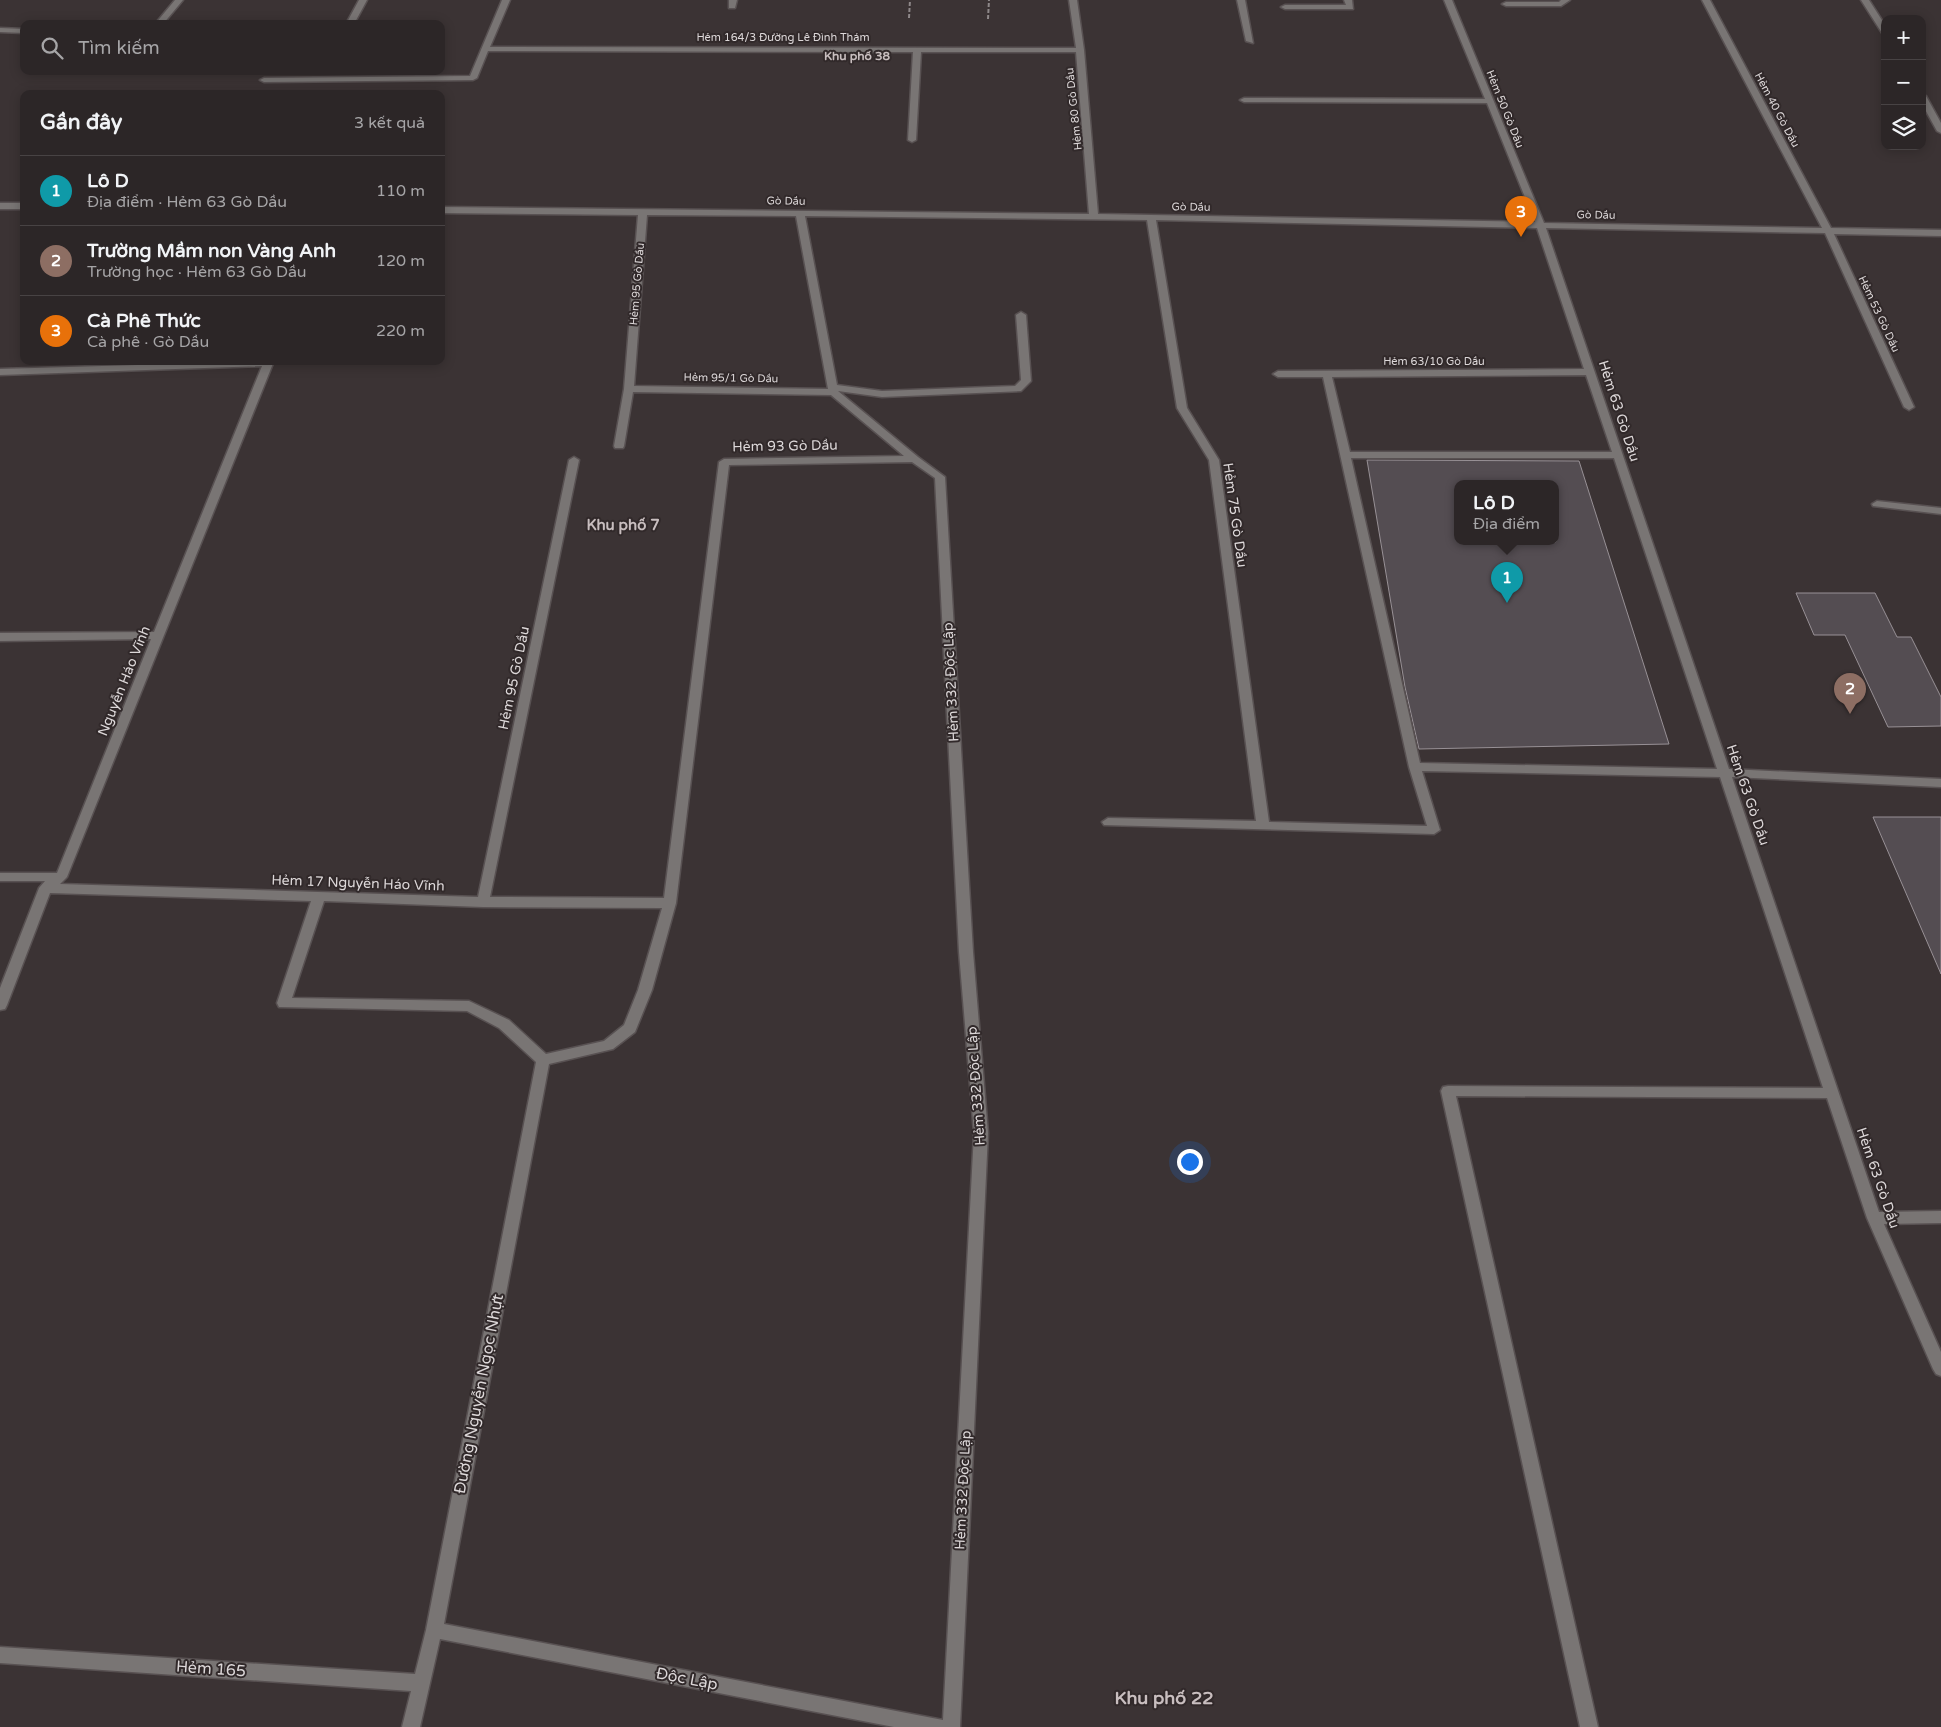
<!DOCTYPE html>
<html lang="vi">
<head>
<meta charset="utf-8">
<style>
  :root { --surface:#2c2627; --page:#342e2f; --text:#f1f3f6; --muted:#a6a5a7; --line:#484344; --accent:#57c9e2 }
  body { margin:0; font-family:"Varela Round",sans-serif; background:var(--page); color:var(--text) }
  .controls { position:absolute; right:15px; top:15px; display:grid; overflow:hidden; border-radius:10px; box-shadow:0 2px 12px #0003 }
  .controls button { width:45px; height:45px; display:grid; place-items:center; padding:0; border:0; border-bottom:1px solid var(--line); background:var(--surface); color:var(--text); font:25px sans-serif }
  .you { position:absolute; left:1189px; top:1161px; width:18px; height:18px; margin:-12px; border:4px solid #fff; border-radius:50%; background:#1a73e8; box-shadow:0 0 0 8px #1a73e833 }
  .badge { display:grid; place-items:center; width:32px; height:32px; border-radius:50%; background:var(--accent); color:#fff; font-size:16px; font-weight:700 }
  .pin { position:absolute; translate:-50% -41px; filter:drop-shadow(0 1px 2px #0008) }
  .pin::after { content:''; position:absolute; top:26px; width:18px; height:15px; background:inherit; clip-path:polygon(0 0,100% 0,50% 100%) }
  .popup { position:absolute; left:1454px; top:480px; width:105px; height:65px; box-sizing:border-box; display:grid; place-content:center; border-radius:10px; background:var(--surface); filter:drop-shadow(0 1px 4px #0005); font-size:16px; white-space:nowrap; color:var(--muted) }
  .popup b { font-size:19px; color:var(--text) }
  .popup::after { content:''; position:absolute; left:50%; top:100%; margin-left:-10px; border:10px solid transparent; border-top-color:var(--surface) }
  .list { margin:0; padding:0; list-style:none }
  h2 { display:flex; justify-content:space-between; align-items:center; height:65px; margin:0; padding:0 20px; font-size:21px }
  h2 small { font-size:16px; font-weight:400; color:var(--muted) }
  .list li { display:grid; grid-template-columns:32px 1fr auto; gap:15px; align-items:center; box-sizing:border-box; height:70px; padding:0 20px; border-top:1px solid var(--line) }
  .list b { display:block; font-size:19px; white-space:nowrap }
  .list p { margin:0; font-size:16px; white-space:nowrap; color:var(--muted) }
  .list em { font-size:16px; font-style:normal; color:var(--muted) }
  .icon { flex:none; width:28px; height:28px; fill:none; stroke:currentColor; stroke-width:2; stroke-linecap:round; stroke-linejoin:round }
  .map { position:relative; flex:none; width:1941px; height:1727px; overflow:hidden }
  .search { position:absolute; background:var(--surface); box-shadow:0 2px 12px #0003; left:20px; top:20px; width:425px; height:55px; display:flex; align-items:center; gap:12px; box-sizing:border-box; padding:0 18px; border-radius:10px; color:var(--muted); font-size:19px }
  .panel { position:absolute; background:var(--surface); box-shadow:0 2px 12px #0003; left:20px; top:90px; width:425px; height:275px; border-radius:10px }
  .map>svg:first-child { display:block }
  .building { fill:#544d52; stroke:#989196; fill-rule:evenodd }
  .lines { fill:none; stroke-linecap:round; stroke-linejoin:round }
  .minor-casing { stroke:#585152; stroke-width:3 }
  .path { stroke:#8e8889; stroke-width:2; stroke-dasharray:4 2; stroke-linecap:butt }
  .minor { fill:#797574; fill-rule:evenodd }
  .labels { text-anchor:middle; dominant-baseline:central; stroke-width:4; stroke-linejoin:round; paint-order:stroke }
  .far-street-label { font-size:11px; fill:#ddd8d9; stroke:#31292a }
  .far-neighbourhood-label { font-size:12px; font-weight:bold; fill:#c8bebf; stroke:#31292a }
  .street-label { font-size:14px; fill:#ddd8d9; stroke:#31292a }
  .neighbourhood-label { font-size:15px; font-weight:bold; fill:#c8bebf; stroke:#31292a }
  .near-street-label { font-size:16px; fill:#ddd8d9; stroke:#31292a }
  .near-neighbourhood-label { font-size:18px; font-weight:bold; fill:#c8bebf; stroke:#31292a }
</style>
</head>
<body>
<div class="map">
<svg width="1941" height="1727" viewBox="0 0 1941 1727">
  <rect width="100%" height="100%" fill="#3b3334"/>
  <path class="building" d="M1367,460L1579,461L1669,744L1419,749L1405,687ZM1458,484H1556V542H1458Z
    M1796,593H1875L1897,637H1911L1941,697V726L1888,727L1845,635H1814Z
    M1873,817H1941V974Z"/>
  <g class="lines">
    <defs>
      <path id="minor" d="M175,0H183L163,24H155Z
        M359,0H367L354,24H346Z
        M502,0H510L490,47L1076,48L1069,0H1077L1084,50L1098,214L1535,222L1487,103L1244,102L1240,100L1244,98L1485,99L1444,0H1452L1544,223L1822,228L1702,0H1710L1831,228L1941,230V236L1834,234L1914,407L1909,410L1904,407L1825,233L1546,228L1729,769L1941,779V787L1732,777L1879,1212L1941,1211V1223L1884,1224L1941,1352V1376L1936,1374L1933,1369L1867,1218L1827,1098L1456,1096L1598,1727H1580L1441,1091L1443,1087L1448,1086L1823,1088L1720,777L1422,771L1440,830L1434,834L1104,825L1102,822L1108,818L1256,821L1209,460L1177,408L1147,220L805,216L837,385L882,391L1015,386L1021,380L1016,315L1021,312L1026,315L1031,381L1021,391L882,397L838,391L918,457L945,477L973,952L988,1133L960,1727H894L440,1639L420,1727H402L411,1691L0,1663V1647L415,1674L426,1630L536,1062L499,1028L467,1011L279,1007L277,1003L311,901L50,893L7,1005L5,1009L0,1010V988L39,888L45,881H0V873H57L151,639L0,641V633L154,632L262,366L0,375V369L274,361L67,877L60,884L478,897L569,460L574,457L579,460L490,897L664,898L719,462L724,459L904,456L831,395L633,392L624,446L623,448H615L614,446L624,389L638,215L441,213V207L1089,214L1076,52H921L916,140L912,142L908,140L913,52L488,51L477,78L473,80L264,82L260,80L264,78L470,76ZM647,215L796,216L828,389L634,386ZM1156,220L1537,228L1584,369L1278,371L1273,374L1278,377H1323L1409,767L1427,826L1269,822L1219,460L1187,408ZM1586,375L1612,452H1350L1332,377ZM1351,458H1614L1717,769L1420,763ZM912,462L935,478L959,952L974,1133L943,1720L444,1624L549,1064L613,1049L635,1032L652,990L676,903L729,465ZM324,901L483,907L662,908L638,990L624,1025L604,1041L546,1054L509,1020L469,1001L292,998Z
        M729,0H737L735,8H729Z
        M1237,0H1245L1253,43L1246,41Z
        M1344,0H1352L1353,9H1285L1281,7L1285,5H1346Z
        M1561,0H1570L1561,6H1506L1502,4L1506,2H1559Z
        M1861,0H1869L1885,25V33H1882Z
        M0,28L24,29V33L0,32Z
        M1922,94L1926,96L1941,123V133L1937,131L1922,104Z
        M0,203H24V209H0Z
        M1877,501L1941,508V514L1873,506L1872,504Z"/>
    </defs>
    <use href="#minor" class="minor-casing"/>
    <path class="path" d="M909,18L910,0
      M988,19L989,0"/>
    <use href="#minor" class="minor"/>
  </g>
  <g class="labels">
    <g class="far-street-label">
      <text x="783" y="37">Hẻm 164/3 Đường Lê Đình Thám</text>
      <text transform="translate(1074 109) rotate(-96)">Hẻm 80 Gò Dầu</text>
      <text transform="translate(1505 109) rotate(68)">Hẻm 50 Gò Dầu</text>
      <text transform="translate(1777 110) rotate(62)">Hẻm 40 Gò Dầu</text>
      <text transform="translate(786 201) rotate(1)">Gò Dầu</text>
      <text transform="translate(1191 207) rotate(1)">Gò Dầu</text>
      <text transform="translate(1596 215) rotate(1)">Gò Dầu</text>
      <text transform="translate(637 284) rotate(-85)">Hẻm 95 Gò Dầu</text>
      <text transform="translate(1879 314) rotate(65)">Hẻm 53 Gò Dầu</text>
      <text x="1434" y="361">Hẻm 63/10 Gò Dầu</text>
      <text transform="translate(731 378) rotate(1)">Hẻm 95/1 Gò Dầu</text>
    </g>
    <g class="far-neighbourhood-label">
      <text x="857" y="56">Khu phố 38</text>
    </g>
    <g class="street-label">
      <text transform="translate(1619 411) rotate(72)">Hẻm 63 Gò Dầu</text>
      <text transform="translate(785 446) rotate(-1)">Hẻm 93 Gò Dầu</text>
      <text transform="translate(1235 515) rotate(82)">Hẻm 75 Gò Dầu</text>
      <text transform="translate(514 678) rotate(-78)">Hẻm 95 Gò Dầu</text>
      <text transform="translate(124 681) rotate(-68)">Nguyễn Háo Vĩnh</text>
      <text transform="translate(951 682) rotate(-93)">Hẻm 332 Độc Lập</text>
      <text transform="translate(1748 795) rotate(71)">Hẻm 63 Gò Dầu</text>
      <text transform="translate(358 883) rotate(2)">Hẻm 17 Nguyễn Háo Vĩnh</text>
      <text transform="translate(976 1086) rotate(-94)">Hẻm 332 Độc Lập</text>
      <text transform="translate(1878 1178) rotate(71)">Hẻm 63 Gò Dầu</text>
      <text transform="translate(963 1490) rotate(-87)">Hẻm 332 Độc Lập</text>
    </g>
    <g class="neighbourhood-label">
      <text x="623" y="525">Khu phố 7</text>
    </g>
    <g class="near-street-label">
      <text transform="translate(479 1394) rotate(-79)">Đường Nguyễn Ngọc Nhựt</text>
      <text transform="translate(211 1669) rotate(4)">Hẻm 165</text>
      <text transform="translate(687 1679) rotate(11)">Độc Lập</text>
    </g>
    <g class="near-neighbourhood-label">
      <text x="1164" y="1698">Khu phố 22</text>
    </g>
  </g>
</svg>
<div class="controls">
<button>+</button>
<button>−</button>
<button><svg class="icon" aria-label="layers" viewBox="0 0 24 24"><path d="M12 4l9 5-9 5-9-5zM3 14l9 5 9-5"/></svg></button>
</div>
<div class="you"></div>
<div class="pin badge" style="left:1507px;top:603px;background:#0f9aa8">1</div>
<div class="popup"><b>Lô D</b>Địa điểm</div>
<div class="pin badge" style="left:1850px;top:714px;background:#8d6e63">2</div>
<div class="pin badge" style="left:1521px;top:237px;background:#e8710a">3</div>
<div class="search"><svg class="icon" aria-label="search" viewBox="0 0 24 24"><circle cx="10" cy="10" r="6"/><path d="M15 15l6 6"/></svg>Tìm kiếm</div>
<section class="panel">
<h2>Gần đây<small>3 kết quả</small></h2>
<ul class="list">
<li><span class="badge" style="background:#0f9aa8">1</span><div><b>Lô D</b><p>Địa điểm · Hẻm 63 Gò Dầu</p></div><em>110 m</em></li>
<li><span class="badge" style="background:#8d6e63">2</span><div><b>Trường Mầm non Vàng Anh</b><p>Trường học · Hẻm 63 Gò Dầu</p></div><em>120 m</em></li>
<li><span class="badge" style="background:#e8710a">3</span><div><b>Cà Phê Thức</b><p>Cà phê · Gò Dầu</p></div><em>220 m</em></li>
</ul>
</section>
</div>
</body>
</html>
